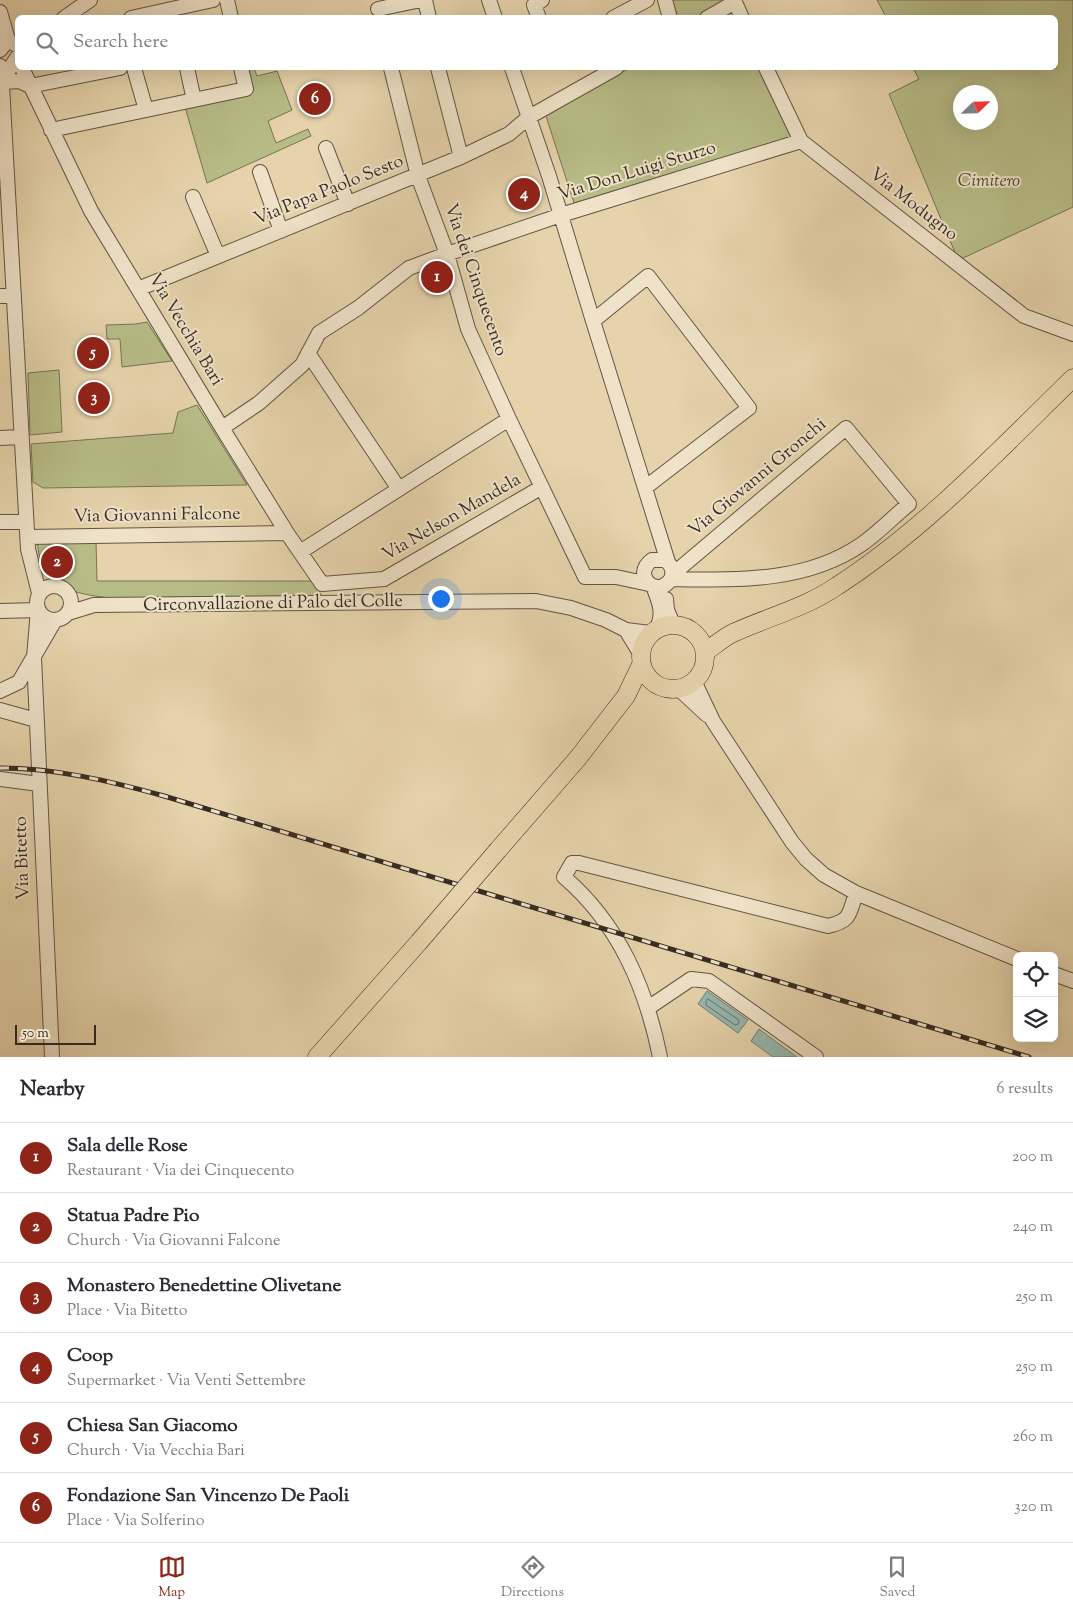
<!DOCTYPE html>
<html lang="en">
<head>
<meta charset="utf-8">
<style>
  :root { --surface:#fff; --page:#f7f7f7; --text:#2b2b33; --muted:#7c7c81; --line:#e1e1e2; --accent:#8f2418 }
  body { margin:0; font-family:"Sorts Mill Goudy",serif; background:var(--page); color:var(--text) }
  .controls { position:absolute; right:15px; bottom:15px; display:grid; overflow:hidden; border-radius:8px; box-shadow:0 5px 20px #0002 }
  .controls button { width:45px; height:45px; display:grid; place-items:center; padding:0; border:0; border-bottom:1px solid var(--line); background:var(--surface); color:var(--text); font:25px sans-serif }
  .compass { position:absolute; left:953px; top:85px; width:45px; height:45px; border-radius:50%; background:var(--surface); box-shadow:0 5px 20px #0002; rotate:67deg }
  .scale { position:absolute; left:15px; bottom:12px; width:81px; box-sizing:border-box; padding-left:5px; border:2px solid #342c23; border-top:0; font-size:14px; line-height:18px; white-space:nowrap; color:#342c23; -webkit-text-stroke:4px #efe2c8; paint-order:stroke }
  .you { position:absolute; left:440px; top:598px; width:18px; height:18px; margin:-12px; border:4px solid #fff; border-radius:50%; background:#1a73e8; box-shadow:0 0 0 8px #1a73e833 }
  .badge { display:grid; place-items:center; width:32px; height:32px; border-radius:50%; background:var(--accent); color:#fff; font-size:16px; font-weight:700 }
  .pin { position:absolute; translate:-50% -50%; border:2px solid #fff; box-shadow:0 1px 5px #0006 }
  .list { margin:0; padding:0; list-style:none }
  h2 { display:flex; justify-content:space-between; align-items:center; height:65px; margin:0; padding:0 20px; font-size:21px }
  h2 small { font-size:16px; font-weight:400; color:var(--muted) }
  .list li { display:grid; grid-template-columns:32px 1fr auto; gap:15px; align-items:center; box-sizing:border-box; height:70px; padding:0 20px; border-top:1px solid var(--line) }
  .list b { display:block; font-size:19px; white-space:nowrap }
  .list p { margin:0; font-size:16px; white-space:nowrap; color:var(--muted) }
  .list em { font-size:16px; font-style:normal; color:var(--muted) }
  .icon { flex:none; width:28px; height:28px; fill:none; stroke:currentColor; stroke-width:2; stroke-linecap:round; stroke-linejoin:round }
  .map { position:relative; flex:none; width:1073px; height:1057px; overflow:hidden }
  .search { position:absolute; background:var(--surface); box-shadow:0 5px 20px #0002; left:15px; right:15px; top:15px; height:55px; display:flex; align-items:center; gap:12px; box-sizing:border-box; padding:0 18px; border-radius:8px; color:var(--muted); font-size:19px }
  .sheet { height:485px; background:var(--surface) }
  nav { display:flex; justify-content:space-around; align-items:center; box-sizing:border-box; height:70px; border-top:1px solid var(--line); background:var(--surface); font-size:14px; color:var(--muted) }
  nav a { display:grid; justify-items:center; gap:2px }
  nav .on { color:var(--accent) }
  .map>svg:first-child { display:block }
  .green { fill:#b7bc87; stroke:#767455; fill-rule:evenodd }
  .water { fill:#97b7b0; stroke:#6f7f78 }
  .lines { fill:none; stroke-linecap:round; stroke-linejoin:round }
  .shore { stroke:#66726a; stroke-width:1 }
  .minor-casing { stroke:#605645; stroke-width:16 }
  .major-casing { stroke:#342c23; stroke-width:19 }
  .minor { stroke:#efe2c8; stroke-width:14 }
  .major { stroke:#e6d3ab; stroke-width:18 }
  .rail-casing { stroke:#342c23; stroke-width:5 }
  .rail { stroke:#efe2c8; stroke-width:3; stroke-dasharray:9; stroke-linecap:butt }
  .major-bridge-casing { stroke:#342c23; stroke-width:19; stroke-linecap:butt }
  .major-bridge { stroke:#e6d3ab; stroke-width:18 }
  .labels { text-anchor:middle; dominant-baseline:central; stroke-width:4; stroke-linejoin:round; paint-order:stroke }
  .street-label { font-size:18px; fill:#342c23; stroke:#efe2c8 }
  .park-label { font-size:18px; font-style:italic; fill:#4e4937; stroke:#efe2c8 }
</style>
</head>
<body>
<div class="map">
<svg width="1073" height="1057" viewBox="0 0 1073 1057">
  <rect width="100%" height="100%" fill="#e6d3ab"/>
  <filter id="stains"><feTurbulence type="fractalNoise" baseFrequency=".004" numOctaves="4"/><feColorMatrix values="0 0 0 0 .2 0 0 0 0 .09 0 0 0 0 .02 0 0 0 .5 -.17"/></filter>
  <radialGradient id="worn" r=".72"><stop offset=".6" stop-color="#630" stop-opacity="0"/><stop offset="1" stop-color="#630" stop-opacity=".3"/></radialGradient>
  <path class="green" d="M668,0H728V1L699,17L673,18Z
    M877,0H1073V207L963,258L956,255L889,94L919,79L913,68H1056V18L886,17ZM960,92H990V122H960Z
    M246,68H254L257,76L277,71L292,110L268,121L276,143L308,129L311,136L207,183L185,107L250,91Z
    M630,68H759L791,137L574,203L545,113Z
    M147,322L172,361L122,367L120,339H107L106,325L136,324Z
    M59,370L62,432L30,435L28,373Z
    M197,405L247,485L43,488L33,482L31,444L173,433L178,412Z
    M37,541H96L97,581H313L323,598C285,598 247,598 208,598C169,599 85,605 54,582C41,573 39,556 37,541Z"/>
  <path class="water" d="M707,991L748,1020L738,1033L698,1004Z
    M759,1029L797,1057H773L751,1041Z"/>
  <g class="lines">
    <path class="shore" d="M708,999L739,1020L738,1024L735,1025L706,1005V1002Z"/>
    <defs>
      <path id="minor" d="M227,0L231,18
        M425,0L429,18
        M489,0L495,18
        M665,0L670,18
        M734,0L742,18
        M378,9L421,0
        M0,12L8,40
        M64,18L90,0
        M131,18L213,0
        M539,18L534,5L542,0
        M613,18L647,0
        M707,18L735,2
        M0,50L8,40L18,46
        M0,66C6,73 6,81 0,87
        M22,68L91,211L222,428L287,533L322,584L384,579L542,487
        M134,68L146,110
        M187,68L194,100
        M391,68L418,176L447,254L468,329L509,419L585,577H616L649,584
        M438,68L461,157
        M512,68L549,176L593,321L668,562
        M766,68L801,141L1024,316L1073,334
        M5,76L18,56
        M4,82L19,81L30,86
        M2,86L28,549L39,593
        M30,86L120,68
        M51,130L246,89L241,68
        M326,148L348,204
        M260,172L281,231
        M193,197L218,256
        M138,289L461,157L509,134L529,117L616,68
        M0,296L14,295
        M593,321L648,276L749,408L646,487
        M308,353L399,489
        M222,428L259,403L302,365L319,333L358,308L409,268L447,254L561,215L801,141
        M0,438L21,437
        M0,522H26
        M27,537L287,533
        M300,552L509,419
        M671,579C674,571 672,565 665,560H652C631,575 657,600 671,579C736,580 806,583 862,544C878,533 893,517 909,504L846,428L673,574
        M37 603a17 17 0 1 1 34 0a17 17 0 1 1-34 0Z
        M653,586C659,601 665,615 656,629
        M666,599L667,610L673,624
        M0,611L38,610L34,657L52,1057
        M68,613L94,605L536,601L571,608L606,620L626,630L650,633
        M626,630L640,653
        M694,681L713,721L792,842L806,859L824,875L856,893L1017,959
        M679,689L707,715
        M0,691L19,682L55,620
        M0,710L36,720
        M0,779L39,784
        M1054,974L1073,981
        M648,1008L691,979L709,981L816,1057
        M660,1057C646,988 619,924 564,877L572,863H579L828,926C851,921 849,914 856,893"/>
      <path id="major" d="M641 657a32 32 0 1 1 64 0a32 32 0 1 1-64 0Z
        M705,652C714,646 723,638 733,633C768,617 805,608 837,586C925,529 998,451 1073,378
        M498,850L578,758L626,696L641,665
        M317,1057L419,942"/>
    </defs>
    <use href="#minor" class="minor-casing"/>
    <use href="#major" class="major-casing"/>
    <use href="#minor" class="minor"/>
    <use href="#major" class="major"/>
    <defs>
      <path id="rail" d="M0,768C55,768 110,781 164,796L1029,1057"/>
    </defs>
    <use href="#rail" class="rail-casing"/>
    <use href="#rail" class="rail"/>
    <defs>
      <path id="major-bridge" d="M419,942L498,850"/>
    </defs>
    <use href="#major-bridge" class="major-bridge-casing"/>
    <use href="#major-bridge" class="major-bridge"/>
  </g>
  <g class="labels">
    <g class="street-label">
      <text transform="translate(637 172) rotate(-17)">Via Don Luigi Sturzo</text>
      <text transform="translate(329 191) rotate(-22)">Via Papa Paolo Sesto</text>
      <text transform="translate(913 205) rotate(38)">Via Modugno</text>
      <text transform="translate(475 280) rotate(71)">Via dei Cinquecento</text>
      <text transform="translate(185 330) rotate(59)">Via Vecchia Bari</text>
      <text transform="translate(758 478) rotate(-40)">Via Giovanni Gronchi</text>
      <text transform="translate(157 516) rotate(-1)">Via Giovanni Falcone</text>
      <text transform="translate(452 518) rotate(-30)">Via Nelson Mandela</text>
      <text transform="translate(273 604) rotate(-1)">Circonvallazione di Palo del Colle</text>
      <text transform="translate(23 858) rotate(-92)">Via Bitetto</text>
    </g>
    <g class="park-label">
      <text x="989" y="182">Cimitero</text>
    </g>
  </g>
  <rect width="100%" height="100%" filter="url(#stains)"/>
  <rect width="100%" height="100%" fill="url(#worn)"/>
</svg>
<div class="controls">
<button><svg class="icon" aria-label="locate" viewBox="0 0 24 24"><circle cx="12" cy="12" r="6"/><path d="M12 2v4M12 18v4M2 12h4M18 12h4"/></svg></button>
<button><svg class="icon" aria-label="layers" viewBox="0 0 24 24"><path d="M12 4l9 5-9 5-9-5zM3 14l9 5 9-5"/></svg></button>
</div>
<svg class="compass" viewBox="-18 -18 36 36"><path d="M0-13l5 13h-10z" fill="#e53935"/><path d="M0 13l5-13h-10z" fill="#7c7c81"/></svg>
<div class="scale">50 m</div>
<div class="you"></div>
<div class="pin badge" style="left:437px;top:277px">1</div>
<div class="pin badge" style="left:57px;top:562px">2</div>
<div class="pin badge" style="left:94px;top:398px">3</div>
<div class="pin badge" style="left:524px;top:194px">4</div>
<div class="pin badge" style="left:93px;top:353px">5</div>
<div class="pin badge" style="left:315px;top:99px">6</div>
<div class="search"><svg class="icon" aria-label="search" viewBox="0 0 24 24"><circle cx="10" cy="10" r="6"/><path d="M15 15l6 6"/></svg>Search here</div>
</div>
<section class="sheet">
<h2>Nearby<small>6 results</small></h2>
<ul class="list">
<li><span class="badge">1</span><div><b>Sala delle Rose</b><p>Restaurant · Via dei Cinquecento</p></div><em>200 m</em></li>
<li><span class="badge">2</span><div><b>Statua Padre Pio</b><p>Church · Via Giovanni Falcone</p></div><em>240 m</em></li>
<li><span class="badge">3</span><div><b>Monastero Benedettine Olivetane</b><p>Place · Via Bitetto</p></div><em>250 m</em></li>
<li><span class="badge">4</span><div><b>Coop</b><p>Supermarket · Via Venti Settembre</p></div><em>250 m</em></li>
<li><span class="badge">5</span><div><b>Chiesa San Giacomo</b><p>Church · Via Vecchia Bari</p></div><em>260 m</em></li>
<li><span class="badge">6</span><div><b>Fondazione San Vincenzo De Paoli</b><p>Place · Via Solferino</p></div><em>320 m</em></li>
</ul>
</section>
<nav>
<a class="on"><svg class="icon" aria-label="map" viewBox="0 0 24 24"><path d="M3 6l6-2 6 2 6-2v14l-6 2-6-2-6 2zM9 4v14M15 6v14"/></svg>Map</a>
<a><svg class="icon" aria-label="directions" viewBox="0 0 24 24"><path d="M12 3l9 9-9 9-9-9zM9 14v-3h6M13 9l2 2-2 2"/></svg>Directions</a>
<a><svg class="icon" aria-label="saved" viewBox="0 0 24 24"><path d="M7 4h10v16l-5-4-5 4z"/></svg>Saved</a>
</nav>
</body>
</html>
